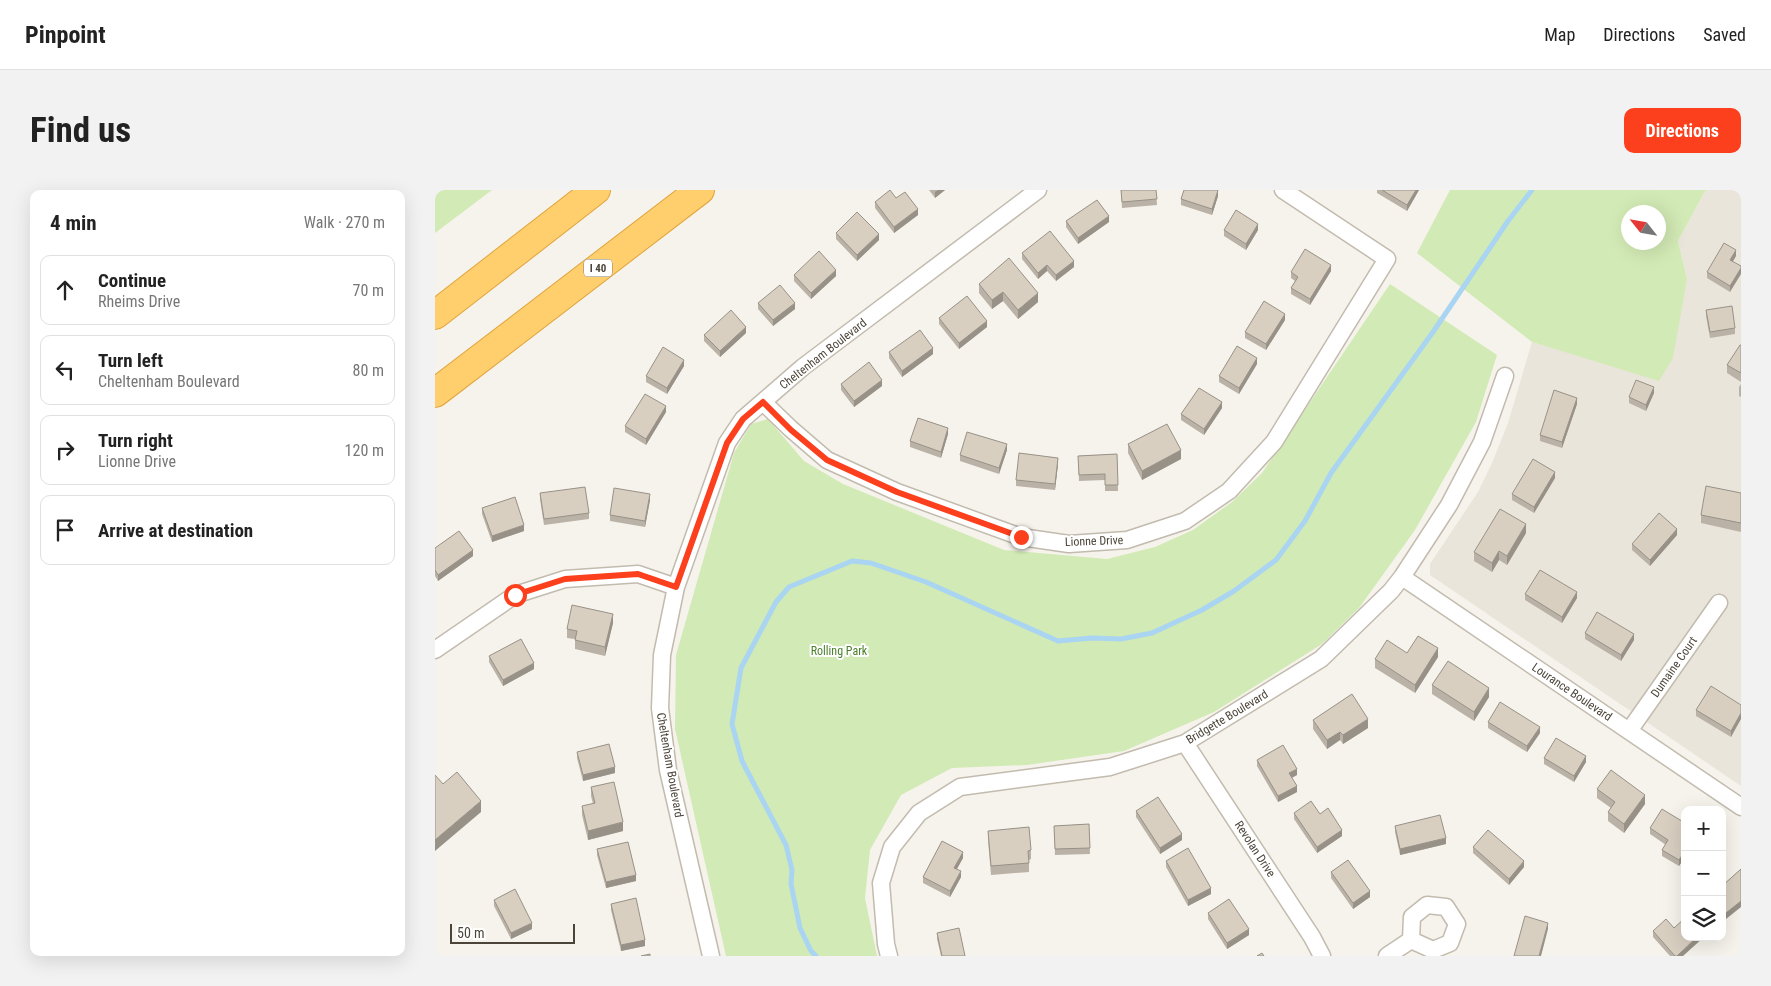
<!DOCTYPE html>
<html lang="en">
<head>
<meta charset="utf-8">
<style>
  :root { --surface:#fff; --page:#f2f2f2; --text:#222; --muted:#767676; --line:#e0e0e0; --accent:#fc3f1d }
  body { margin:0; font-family:"Roboto Condensed",sans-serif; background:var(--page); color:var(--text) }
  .controls { position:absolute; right:15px; bottom:15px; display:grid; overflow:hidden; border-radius:10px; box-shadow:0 5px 20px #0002 }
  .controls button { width:45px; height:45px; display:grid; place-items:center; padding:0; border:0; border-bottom:1px solid var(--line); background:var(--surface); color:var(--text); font:25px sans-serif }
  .compass { position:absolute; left:1186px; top:15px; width:45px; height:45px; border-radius:50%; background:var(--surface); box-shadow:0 5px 20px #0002; rotate:301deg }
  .scale { position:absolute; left:15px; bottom:12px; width:125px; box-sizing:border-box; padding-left:5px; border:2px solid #4b4439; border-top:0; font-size:14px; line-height:18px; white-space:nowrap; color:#4b4439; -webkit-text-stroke:4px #fff; paint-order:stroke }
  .stop { position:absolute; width:15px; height:15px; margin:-11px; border:4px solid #fc3f1d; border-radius:50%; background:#fff }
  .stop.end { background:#fc3f1d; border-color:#fff; box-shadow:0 1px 5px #0008 }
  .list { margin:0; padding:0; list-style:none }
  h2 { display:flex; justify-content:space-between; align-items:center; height:65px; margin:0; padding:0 20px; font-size:21px }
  h2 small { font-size:16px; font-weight:400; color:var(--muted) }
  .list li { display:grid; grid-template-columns:32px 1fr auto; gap:15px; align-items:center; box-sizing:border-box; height:70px; margin:0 10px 10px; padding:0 10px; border:1px solid var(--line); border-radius:10px }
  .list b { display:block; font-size:19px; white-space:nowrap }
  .list p { margin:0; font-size:16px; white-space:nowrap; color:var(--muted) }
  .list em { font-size:16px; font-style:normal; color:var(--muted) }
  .icon { flex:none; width:28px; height:28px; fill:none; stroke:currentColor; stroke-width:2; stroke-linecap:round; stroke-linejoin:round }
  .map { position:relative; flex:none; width:1306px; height:766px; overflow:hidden; border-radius:10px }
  header { display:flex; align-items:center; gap:30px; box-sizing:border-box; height:70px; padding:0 25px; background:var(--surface); border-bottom:1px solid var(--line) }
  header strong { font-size:24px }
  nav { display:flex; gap:28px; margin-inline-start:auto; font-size:18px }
  .intro { display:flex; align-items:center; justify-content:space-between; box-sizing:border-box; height:120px; padding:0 30px }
  h1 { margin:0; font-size:35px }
  .button { padding:12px 22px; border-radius:10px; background:var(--accent); color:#fff; font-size:18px; font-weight:700 }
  main { display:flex; gap:30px; padding:0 30px }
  aside { flex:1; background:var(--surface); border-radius:10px; box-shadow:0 5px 20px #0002 }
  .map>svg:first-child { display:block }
  .residential { fill:#eae5da }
  .green { fill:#d2eab5; fill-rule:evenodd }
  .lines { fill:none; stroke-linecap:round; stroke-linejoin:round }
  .stream { stroke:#a9d4f2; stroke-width:5 }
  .minor-casing { stroke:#c2bbae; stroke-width:19 }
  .motorway-casing { stroke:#e0a43c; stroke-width:30 }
  .minor { stroke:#fff; stroke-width:16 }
  .motorway { stroke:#ffcf6e; stroke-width:28 }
  .wall { fill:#bab2a6 }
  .shaded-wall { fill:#979187 }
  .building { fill:#d8cfc1; stroke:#979187 }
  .route { stroke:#fc3f1d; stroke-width:6 }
  .labels { text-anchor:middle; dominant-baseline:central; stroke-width:4; stroke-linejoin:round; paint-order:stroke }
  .shield { fill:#fff; stroke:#817c74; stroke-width:1 }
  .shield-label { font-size:11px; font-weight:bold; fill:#4b4439 }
  .street-label { font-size:12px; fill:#4b4439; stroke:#fff }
  .park-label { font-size:12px; fill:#4a7f2a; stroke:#fff }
</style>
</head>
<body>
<header>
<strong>Pinpoint</strong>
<nav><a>Map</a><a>Directions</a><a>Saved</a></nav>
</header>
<div class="intro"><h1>Find us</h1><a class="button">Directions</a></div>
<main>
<aside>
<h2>4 min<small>Walk · 270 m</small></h2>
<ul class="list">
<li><svg class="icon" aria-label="ahead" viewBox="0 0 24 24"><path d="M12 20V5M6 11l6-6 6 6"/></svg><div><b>Continue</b><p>Rheims Drive</p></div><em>70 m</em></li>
<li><svg class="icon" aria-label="left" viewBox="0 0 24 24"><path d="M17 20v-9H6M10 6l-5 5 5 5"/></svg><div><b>Turn left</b><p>Cheltenham Boulevard</p></div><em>80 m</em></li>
<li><svg class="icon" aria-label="right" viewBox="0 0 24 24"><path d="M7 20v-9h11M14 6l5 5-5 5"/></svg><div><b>Turn right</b><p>Lionne Drive</p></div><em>120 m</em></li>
<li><svg class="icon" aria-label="arrive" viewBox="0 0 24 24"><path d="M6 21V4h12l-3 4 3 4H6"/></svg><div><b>Arrive at destination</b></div></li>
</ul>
</aside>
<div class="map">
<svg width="1306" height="766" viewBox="0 0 1306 766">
  <rect width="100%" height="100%" fill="#f6f3ec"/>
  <path class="residential" d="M1275,0H1306V596L995,385V374L1043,302L1057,273L1073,233L1097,152L1224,190L1252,89L1243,51L1270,1Z"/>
  <path class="green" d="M0,0H57L0,43Z
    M1015,0H1275L1270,1L1243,51L1252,89L1238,168L1224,191L1097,152L982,63ZM1224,22V52H1194V22Z
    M955,94L1062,165L1041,232L980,340L924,418L887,454L779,522L689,561L592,575L517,578L466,605L435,660L430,708L442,766H291L240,539L241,465L299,263L316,234L333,229L369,271L408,294L569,360L672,369L720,357L758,340L797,312L827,283Z"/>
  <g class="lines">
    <path class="stream" d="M381,766L376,761L365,738L356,694L357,680L351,655L307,571L297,534L306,478L341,412L354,397L417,371L436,373L491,392L623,451L657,448L686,449L717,443L767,420L799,401L841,370L870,331L896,283L998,142L1073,31L1097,0"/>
    <defs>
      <path id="minor" d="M328,212L356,239L392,270L462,302L586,347L634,354L692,350L750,331L794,301L839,252L952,69L848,0
        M967,387L1306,617
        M0,460L80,405L130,389L203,384L241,397
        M1194,541L1284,413
        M750,553L877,747L887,766
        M992,715L1011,717L1022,734L1015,753L998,760L976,750L977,727Z
        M276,766L233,580L225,518L227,465L241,397L292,253L308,229L368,177L603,0
        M454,766L451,754L446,693L457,657L484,623L525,597L675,577L750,553L886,469L956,401L967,387L1014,315L1047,252L1070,186
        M952,766L976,750"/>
      <path id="motorway" d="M0,125L161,0
        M0,203L265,0"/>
    </defs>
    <use href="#minor" class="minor-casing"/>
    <use href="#motorway" class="motorway-casing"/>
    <use href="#minor" class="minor"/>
    <use href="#motorway" class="motorway"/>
  </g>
  <path class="wall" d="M494,0H510L500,8Z
    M686,0H721L722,15L687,18Z
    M942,0H984L972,21L942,3Z
    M783,6L777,25L746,15V9Z
    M461,8L483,25L459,43L440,18V12Z
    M631,31L674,32L643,54L631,37Z
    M789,40H823L811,60L789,46Z
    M401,43L444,50L422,71L401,49Z
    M587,63L639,77L621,91L612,81L603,89L587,69Z
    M1301,66L1298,71L1295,102L1272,88V82Z
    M896,81L875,115L856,104V98L860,91L856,88V82Z
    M359,85L401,86L376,109L359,91Z
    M544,94L603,112L583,129L568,111L557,119L544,103Z
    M323,113L360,119L338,136L323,119Z
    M1271,120L1300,138V144L1275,148L1271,126Z
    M504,128L552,137L524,159L504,134Z
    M850,130L831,160L810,148V142Z
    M311,143L285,167L269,151V145Z
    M1306,155V192L1292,183V175Z
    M454,162L498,164L467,187L454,168Z
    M822,174L804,204L784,192V186Z
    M249,176L232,204L211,192V186Z
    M406,194L447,196L419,217L406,200Z
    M1306,194V207L1304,206V197Z
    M1219,203L1211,221L1194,213V207Z
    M1142,214L1127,258L1105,251V245Z
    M787,218L769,245L746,230V224Z
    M231,222L211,255L190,242V236Z
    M513,244L506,268L475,257V251Z
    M693,254L746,269L707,290L693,263Z
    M572,260L564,284L525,271V265Z
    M682,264L683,301H670V290L644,291L643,266Z
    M623,274L620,300L581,296V290Z
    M1120,288L1099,323L1077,310V304Z
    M105,303L154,323V329L109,335L105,309Z
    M1306,303V342L1266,333V325Z
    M215,310L210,337L175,331V325Z
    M47,318L89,341L57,352L47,324Z
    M1091,343L1072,375L1064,370L1057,382L1039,371V362Z
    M1242,345L1215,376L1197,360V354Z
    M0,358L38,366L3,391L0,386Z
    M1090,404L1142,408L1127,433L1090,410Z
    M178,433L170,466L140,459V449L132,448V439Z
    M1150,443L1199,450L1186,471L1150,449Z
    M972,463L1003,467L980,503L940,478V469Z
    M54,466L99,479L68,496L54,472Z
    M997,495L1054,507L1039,531L997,504Z
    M1306,515L1296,547L1261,526V520Z
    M878,530L933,538L908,554L905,550L892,559L878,539Z
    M1053,532L1105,543L1092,562L1053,538Z
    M142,562L180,583L148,591L142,568Z
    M1109,568L1151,572L1139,592L1109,574Z
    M822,570L862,585L857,588L862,602L843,612L822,576Z
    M156,597L188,641L153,650L147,625V616L158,614L156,606Z
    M1162,599L1210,614L1189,643L1173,631V622L1176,618L1162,608Z
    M701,621L747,650L725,664L701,627Z
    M859,623L885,624L907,646L882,663L859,629Z
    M1250,633V667L1244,676L1227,666V660L1231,655L1215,644V638Z
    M654,634L655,664L620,665L619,636Z
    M960,636L1011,654L965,665L960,642Z
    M553,641L596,660V669L594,670V682L556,685L553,650Z
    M1038,657L1089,677L1074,695L1038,663Z
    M162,659L201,691L171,698L162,665Z
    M528,668L522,679L526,687L515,707L488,693V687Z
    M731,671L776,704L753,716L731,677Z
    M1306,679L1291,729L1287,724V696Z
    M896,682L935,707L918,719L896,688Z
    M59,710L97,739L76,749L59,716Z
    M176,714L210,756L186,761L176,720Z
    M773,723L814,745L792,759L773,729Z
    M1239,738L1248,766H1235L1218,747V741Z
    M502,743L530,766H506L502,749Z"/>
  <path class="shaded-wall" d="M503,0H510L500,8V2Z
    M783,0V6L777,25V19Z
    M981,0H984L972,21V15Z
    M483,19V25L459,43V37Z
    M674,26V32L643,54V48Z
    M823,34V40L811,60V54Z
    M444,44V50L422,71V65Z
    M1301,60V66L1295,76V70Z
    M639,71V77L621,91V85Z
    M612,75V81L603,89V83Z
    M896,75V81L875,115V109Z
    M1306,78V84L1295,102V96Z
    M401,80V86L376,109V103Z
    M568,102V111L557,119V110Z
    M603,103V112L583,129V120Z
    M360,113V119L338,136V130Z
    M850,124V130L831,160V154Z
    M552,131V137L524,159V153Z
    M311,137V143L285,167V161Z
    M498,158V164L467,187V181Z
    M822,168V174L804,204V198Z
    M249,170V176L232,204V198Z
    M447,190V196L419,217V211Z
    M1219,197V203L1211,221V215Z
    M1142,208V214L1127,258V252Z
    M787,212V218L769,245V239Z
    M231,216V222L211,255V249Z
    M513,238V244L506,268V262Z
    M572,254V260L564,284V278Z
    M746,260V269L707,290V281Z
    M623,268V274L620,300V294Z
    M1120,282V288L1099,323V317Z
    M215,304V310L210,337V331Z
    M1091,334V343L1072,375V366Z
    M89,335V341L57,352V346Z
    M1242,339V345L1215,376V370Z
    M38,360V366L3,391V385Z
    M1064,361V370L1057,382V373Z
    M1142,402V408L1127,433V427Z
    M178,424V433L170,466V457Z
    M1199,444V450L1186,471V465Z
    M1003,458V467L980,503V495Z
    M99,473V479L68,496V490Z
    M1054,498V507L1039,531V522Z
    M1306,523V529L1296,547V541Z
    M933,529V538L908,554V545Z
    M1105,537V543L1092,562V556Z
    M905,542V550L892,559V550Z
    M1151,566V572L1139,592V586Z
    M180,577V583L148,591V585Z
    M862,579V585L854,589V583Z
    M862,596V602L843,612V606Z
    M1210,605V614L1189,643V634Z
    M46,611V622L0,661V650Z
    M188,632V641L153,650V641Z
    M907,640V646L882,663V657Z
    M747,644V650L725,664V658Z
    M1011,648V654L965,665V659Z
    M1250,661V667L1244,676V670Z
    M528,662V668L519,684V678Z
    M1089,671V677L1074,695V689Z
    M526,681V687L515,707V701Z
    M201,685V691L171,698V692Z
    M776,698V704L753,716V710Z
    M935,701V707L918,719V713Z
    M1306,711V717L1291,729V723Z
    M97,733V739L76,749V743Z
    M1113,733V739L1106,766H1104Z
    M814,739V745L792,759V753Z
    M1262,747H1269L1248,766H1242Z
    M210,750V756L186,761V755Z"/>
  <path class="building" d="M455,0L461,8L470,2L483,19L459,37L440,12Z
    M686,0H721L722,9L687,12Z
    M749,0H783L777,19L746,9Z
    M947,0H981L972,15Z
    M662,10L674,26L643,48L631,31Z
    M801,20L823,34L811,54L789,40Z
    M422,22L444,44L422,65L401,43Z
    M615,41L639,71L621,85L612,75L603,83L587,63Z
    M1289,53L1301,60L1295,70L1306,76V78L1295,96L1272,82Z
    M870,59L896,75L875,109L856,98L863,87L856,82Z
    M384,61L401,80L376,103L359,85Z
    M574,68L603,103L583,120L568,102L557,110L544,94Z
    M345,95L360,113L338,130L323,113Z
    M532,106L552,131L524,153L504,128Z
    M829,111L850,124L831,154L810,142Z
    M1297,116L1300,138L1275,142L1271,120Z
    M296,120L311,137L285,161L269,145Z
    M485,140L498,158L467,181L454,162Z
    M1305,155H1306V183L1292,175Z
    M802,156L822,168L804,198L784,186Z
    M228,157L249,170L232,198L211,186Z
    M434,172L447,190L419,211L406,194Z
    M1201,190L1219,197L1211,215L1194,207Z
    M764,198L787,212L769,239L746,224Z
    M1119,200L1142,208L1127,252L1105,245Z
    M210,204L231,216L211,249L190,236Z
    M483,228L513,238L506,262L475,251Z
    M732,234L746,260L707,281L693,254Z
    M532,242L572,254L564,278L525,265Z
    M584,263L623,268L620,294L581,290Z
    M682,264L683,295H670V284L644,285L643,266Z
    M1098,269L1120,282L1099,317L1077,304Z
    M1271,296L1306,303V333L1266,325Z
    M150,297L154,323L109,329L105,303Z
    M179,298L215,304L210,331L175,325Z
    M80,307L89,335L57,346L47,318Z
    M1065,319L1091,334L1072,366L1064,361L1057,373L1039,362Z
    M1224,323L1242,339L1215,370L1197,354Z
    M24,341L38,360L3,385L0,380V358Z
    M1105,380L1142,402L1127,427L1090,404Z
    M137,415L178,424L170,457L140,450L142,441L132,439Z
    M1162,422L1199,444L1186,465L1150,443Z
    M983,446L1003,458L980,495L940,469L952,450L972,463Z
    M86,449L99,473L68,490L54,466Z
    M1013,471L1054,498L1039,522L997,495Z
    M1276,496L1306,515V523L1296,541L1261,520Z
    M917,504L933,529L908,545L905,542L892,550L878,530Z
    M1065,512L1105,537L1092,556L1053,532Z
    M1121,548L1151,566L1139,586L1109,568Z
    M174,554L180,577L148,585L142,562Z
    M848,555L862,579L854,583L862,596L843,606L822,570Z
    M1176,580L1210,605L1189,634L1173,622L1180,612L1162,599Z
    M22,582L46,611L0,650V585L8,594Z
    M179,592L188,632L153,641L147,616L160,613L156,597Z
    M723,607L747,644L725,658L701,621Z
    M876,611L885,624L893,618L907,640L882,657L859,623Z
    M1227,619L1250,633V661L1244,670L1227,660L1233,650L1215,638Z
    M1005,625L1011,648L965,659L960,636Z
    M654,634L655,658L620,659L619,636Z
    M594,637L596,660L593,661L594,673L556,676L553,641Z
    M1053,640L1089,671L1074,689L1038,657Z
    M507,651L528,662L519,678L526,681L515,701L488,687Z
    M193,652L201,685L171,692L162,659Z
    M753,658L776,698L753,710L731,671Z
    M913,670L935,701L918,713L896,682Z
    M1306,679V711L1291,723L1287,718V696Z
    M80,699L97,733L76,743L59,710Z
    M201,708L210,750L186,755L176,714Z
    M794,709L814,739L792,753L773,723Z
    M1090,726L1113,733L1104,766H1079Z
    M1250,728V747H1262L1242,766H1240L1218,741L1231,729L1239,738Z
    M524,738L530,766H507L502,743Z
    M827,763L829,766H822Z
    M215,764V766H206Z"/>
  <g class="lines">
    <path class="route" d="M80,405L130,389L203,384L241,397L292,253L308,229L328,212L356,240L392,270L462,302L586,347"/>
  </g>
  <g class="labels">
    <rect class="shield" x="149" y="69.5" width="28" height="17" rx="4"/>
    <g class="shield-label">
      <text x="163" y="78">I 40</text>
    </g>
    <g class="street-label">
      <text transform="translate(388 164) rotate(-38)">Cheltenham Boulevard</text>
      <text transform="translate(659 351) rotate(-2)">Lionne Drive</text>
      <text transform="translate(1239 477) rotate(-55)">Dumaine Court</text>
      <text transform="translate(1137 502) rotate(34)">Lourance Boulevard</text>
      <text transform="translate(792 527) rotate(-31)">Bridgette Boulevard</text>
      <text transform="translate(235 575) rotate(80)">Cheltenham Boulevard</text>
      <text transform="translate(820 659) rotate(57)">Revolan Drive</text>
    </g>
    <g class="park-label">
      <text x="404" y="461">Rolling Park</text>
    </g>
  </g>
</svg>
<div class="controls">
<button>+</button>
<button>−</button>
<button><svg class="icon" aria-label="layers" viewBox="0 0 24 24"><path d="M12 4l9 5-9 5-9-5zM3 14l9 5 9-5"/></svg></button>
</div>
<svg class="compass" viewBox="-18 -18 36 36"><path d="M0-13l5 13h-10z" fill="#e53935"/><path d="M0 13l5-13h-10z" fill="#767676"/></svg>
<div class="scale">50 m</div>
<div class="stop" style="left:80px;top:405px"></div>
<div class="stop end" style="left:586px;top:347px"></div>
</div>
</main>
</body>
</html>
